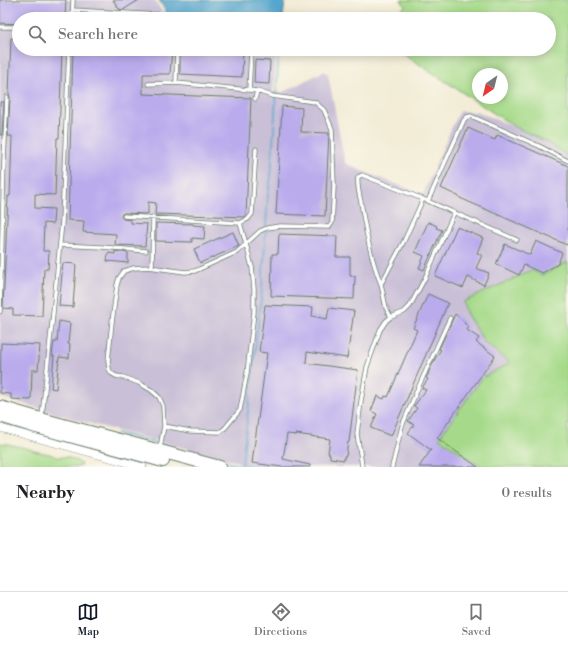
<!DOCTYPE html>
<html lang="en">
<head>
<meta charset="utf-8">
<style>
  :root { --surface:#fff; --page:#f6f6f6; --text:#202124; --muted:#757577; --line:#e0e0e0; --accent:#111827 }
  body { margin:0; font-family:"Libre Bodoni",serif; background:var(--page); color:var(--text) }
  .compass { position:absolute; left:472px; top:68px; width:36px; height:36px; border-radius:50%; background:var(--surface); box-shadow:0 2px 10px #0003; rotate:215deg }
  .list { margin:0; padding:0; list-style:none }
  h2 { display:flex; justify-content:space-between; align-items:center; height:52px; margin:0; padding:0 16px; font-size:17px }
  h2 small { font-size:13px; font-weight:400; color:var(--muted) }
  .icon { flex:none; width:22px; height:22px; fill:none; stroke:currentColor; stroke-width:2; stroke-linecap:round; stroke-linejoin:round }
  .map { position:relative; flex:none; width:568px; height:467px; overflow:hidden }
  .search { position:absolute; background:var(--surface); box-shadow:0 2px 10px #0003; left:12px; right:12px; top:12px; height:44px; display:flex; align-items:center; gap:10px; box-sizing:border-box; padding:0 14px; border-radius:22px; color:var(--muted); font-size:15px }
  .sheet { height:124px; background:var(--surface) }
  nav { display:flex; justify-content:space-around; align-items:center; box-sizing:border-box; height:56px; border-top:1px solid var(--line); background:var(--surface); font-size:11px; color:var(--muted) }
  nav a { display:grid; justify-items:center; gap:2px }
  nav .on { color:var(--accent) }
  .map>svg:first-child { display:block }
  .industrial { fill:#c9bfd7 }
  .green { fill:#a6da8a; stroke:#628c5f; fill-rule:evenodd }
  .water { fill:#54a6cf; stroke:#3a7282 }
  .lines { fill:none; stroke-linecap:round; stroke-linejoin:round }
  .stream { stroke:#54a6cf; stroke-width:1.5 }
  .building { fill:#baabed }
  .lane-casing { stroke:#697b6d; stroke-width:5 }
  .street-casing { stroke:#697b6d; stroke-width:8 }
  .highway-casing { stroke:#697b6d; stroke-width:14 }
  .lane { stroke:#fff; stroke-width:3.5 }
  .street { stroke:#fff; stroke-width:7 }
  .highway { stroke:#fff; stroke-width:12 }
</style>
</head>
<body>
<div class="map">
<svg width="568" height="467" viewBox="0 0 568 467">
  <rect width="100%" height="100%" fill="#fbf7ec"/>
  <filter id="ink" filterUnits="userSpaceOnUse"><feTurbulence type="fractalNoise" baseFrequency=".025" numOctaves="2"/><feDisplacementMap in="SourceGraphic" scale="8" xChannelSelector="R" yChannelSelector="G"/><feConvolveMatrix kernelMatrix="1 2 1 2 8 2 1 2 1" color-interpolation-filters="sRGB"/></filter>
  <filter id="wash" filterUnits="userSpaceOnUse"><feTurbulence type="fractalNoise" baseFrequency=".012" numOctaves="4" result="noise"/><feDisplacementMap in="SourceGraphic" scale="16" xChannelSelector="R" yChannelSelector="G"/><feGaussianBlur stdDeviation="0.9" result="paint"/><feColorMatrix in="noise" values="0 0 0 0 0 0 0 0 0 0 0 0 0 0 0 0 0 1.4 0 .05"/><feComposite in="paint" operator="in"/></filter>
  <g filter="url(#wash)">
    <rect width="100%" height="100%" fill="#f3edd7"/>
    <path class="industrial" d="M0,0H155L166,19H19V49H277L273,92L281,93L324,71L328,74L345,163L364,172L423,194L452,127L460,111L477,112L515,127L545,141L568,156V262L542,275L532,270L463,302L485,343L493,349L510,363L483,377L439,438L482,467H257L84,422L0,397Z"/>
    <path class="green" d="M401,0H568V156L545,141L515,127L396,49H549V19H393L405,6ZM478,74H502V98H478Z
      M568,262V467H482L439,438L483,377L510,363L493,349L485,343L467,314L463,302L532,270L542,275Z
      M0,443L8,444L30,449L34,451L50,454L57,457H68L77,461L81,464L80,467H0Z"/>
    <path class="water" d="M159,0H285L283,19H170Z"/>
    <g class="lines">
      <path class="stream" d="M117,433L174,448
        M204,457L237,465L242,464L253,467
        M242,464L262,290L268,194L271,177L279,49"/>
    </g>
    <g id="blocks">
      <path class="building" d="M0,0H66L65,19H19V24L0,23Z
        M113,0H139L123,10L119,9Z
        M11,38L19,39V49H62L59,138H57L55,195L35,194V208L54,209L53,224L44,223L43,251H49L48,269H44L42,316L13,315V309L3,308L8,196H10L12,136H8L10,97L9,94Z
        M73,49H172L170,74H143V94L251,98L246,216L244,217L155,214L156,203L148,202V214L124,213L121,215L123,219L131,220V223L147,224L145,246L115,245L116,234L83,232L84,221L68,220Z
        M180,49H243L242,77L180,74Z
        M255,60L270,61L269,84L254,83Z
        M0,102H4L2,135H0Z
        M282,106L302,108L301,132L329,133L325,216L276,214Z
        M468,128L495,140L497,135L568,166V242L567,245L460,198V197L441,188Z
        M428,222L437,226L436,228L442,230L424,270L419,268L424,256L415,252Z
        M156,223L193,224V225L205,226L204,239L192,238V242L156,241Z
        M457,227L483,238L477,253L482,255L476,268L489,273L484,285L468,277L463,288L435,276Z
        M233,232L239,246L200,263L194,249Z
        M279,234L337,236L336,257H350V276H355L354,299L271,296L272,254H278Z
        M536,241L562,253L558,264L542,273L524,265L519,275L496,264L505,244L530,255Z
        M115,251L128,253V263L107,261L108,253L115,254Z
        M63,263L76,264L73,307L59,306Z
        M428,294L448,303L391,436L371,428L377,414L371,411L377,396L384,399L385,396L388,397L417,330L413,328Z
        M265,305L313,307L312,316L327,319L329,308L354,311L347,358L307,352L306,363L358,370L349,442H348L346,456H344V460L330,458V454L328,453L330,439L296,434V435L287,434L283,459L310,465V467H282L252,463L267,353L259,352Z
        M455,314L465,322L464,323L469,327L467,330L479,338L476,342L495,356L437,438L478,467H419L431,450L408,433L414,425L408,421L417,408L414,406L426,390L422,388L428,379L426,378L429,373H428L436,357L441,350L439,349Z
        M59,321L70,323L68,344H70L69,358L59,357L56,389L51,388L54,356H52L54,342H57Z
        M1,343L40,345L38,370H32L31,400L11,399V394L0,393Z"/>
    </g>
  </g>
  <g filter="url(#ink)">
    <use href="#blocks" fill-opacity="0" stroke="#697b6d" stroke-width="1"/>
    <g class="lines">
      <defs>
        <path id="lane" d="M73,10L160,15L163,16L165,19
          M72,19L73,0
          M0,27H19
          M176,83L177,49
          M148,84L176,83L249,90L257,91L255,99
          M249,90L251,51
          M428,201L464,120L467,117L471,116L539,146L568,161
          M124,216L240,223L248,219L252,214L256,149
          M60,245L102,247L146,251
          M152,267L153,217
          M381,284C370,257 365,229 361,202C359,194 357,185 358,177L362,175L423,199L517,240
          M0,312L4,160L7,97
          M391,317L386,308L381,284L404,241L423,199
          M42,416L52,323L62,222L69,49
          M164,426L190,431L220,432L225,428L240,410L247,373L254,312V289L252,267L246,244L240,223
          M160,448L164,426L163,406L159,397L151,390L139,383L123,377L116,376L111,373L109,369L108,361L112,322L117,285L119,278L124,271L134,268L149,267L185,272L195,271L237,252L260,231L267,228L280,226L329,227L332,223L334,186L332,129L324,110L315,102L272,96L257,91
          M362,467L361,459L357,434L361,401L367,367L380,330L386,321L391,317L404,312L410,306L425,278L454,213
          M392,467L402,426L418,388L450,318"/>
        <path id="street" d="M0,428L143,467"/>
        <path id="highway" d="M0,407L41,419L220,467
          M0,416L36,427L163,461"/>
      </defs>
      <use href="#lane" class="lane-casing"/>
      <use href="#street" class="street-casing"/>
      <use href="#highway" class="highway-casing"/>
      <use href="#lane" class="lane"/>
      <use href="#street" class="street"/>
      <use href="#highway" class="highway"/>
    </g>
  </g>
</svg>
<svg class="compass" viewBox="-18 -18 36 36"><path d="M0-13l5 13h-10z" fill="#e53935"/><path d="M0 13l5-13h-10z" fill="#757577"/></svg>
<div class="search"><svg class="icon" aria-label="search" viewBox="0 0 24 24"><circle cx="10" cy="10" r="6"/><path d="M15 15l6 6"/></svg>Search here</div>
</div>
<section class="sheet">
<h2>Nearby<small>0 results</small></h2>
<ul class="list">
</ul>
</section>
<nav>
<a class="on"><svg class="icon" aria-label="map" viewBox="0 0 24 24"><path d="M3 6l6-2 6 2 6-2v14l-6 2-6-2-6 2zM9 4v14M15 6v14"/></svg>Map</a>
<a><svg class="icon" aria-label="directions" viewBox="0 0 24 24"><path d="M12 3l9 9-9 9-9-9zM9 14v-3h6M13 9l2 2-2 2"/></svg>Directions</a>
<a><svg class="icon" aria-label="saved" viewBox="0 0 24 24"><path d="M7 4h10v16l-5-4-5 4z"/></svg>Saved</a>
</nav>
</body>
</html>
